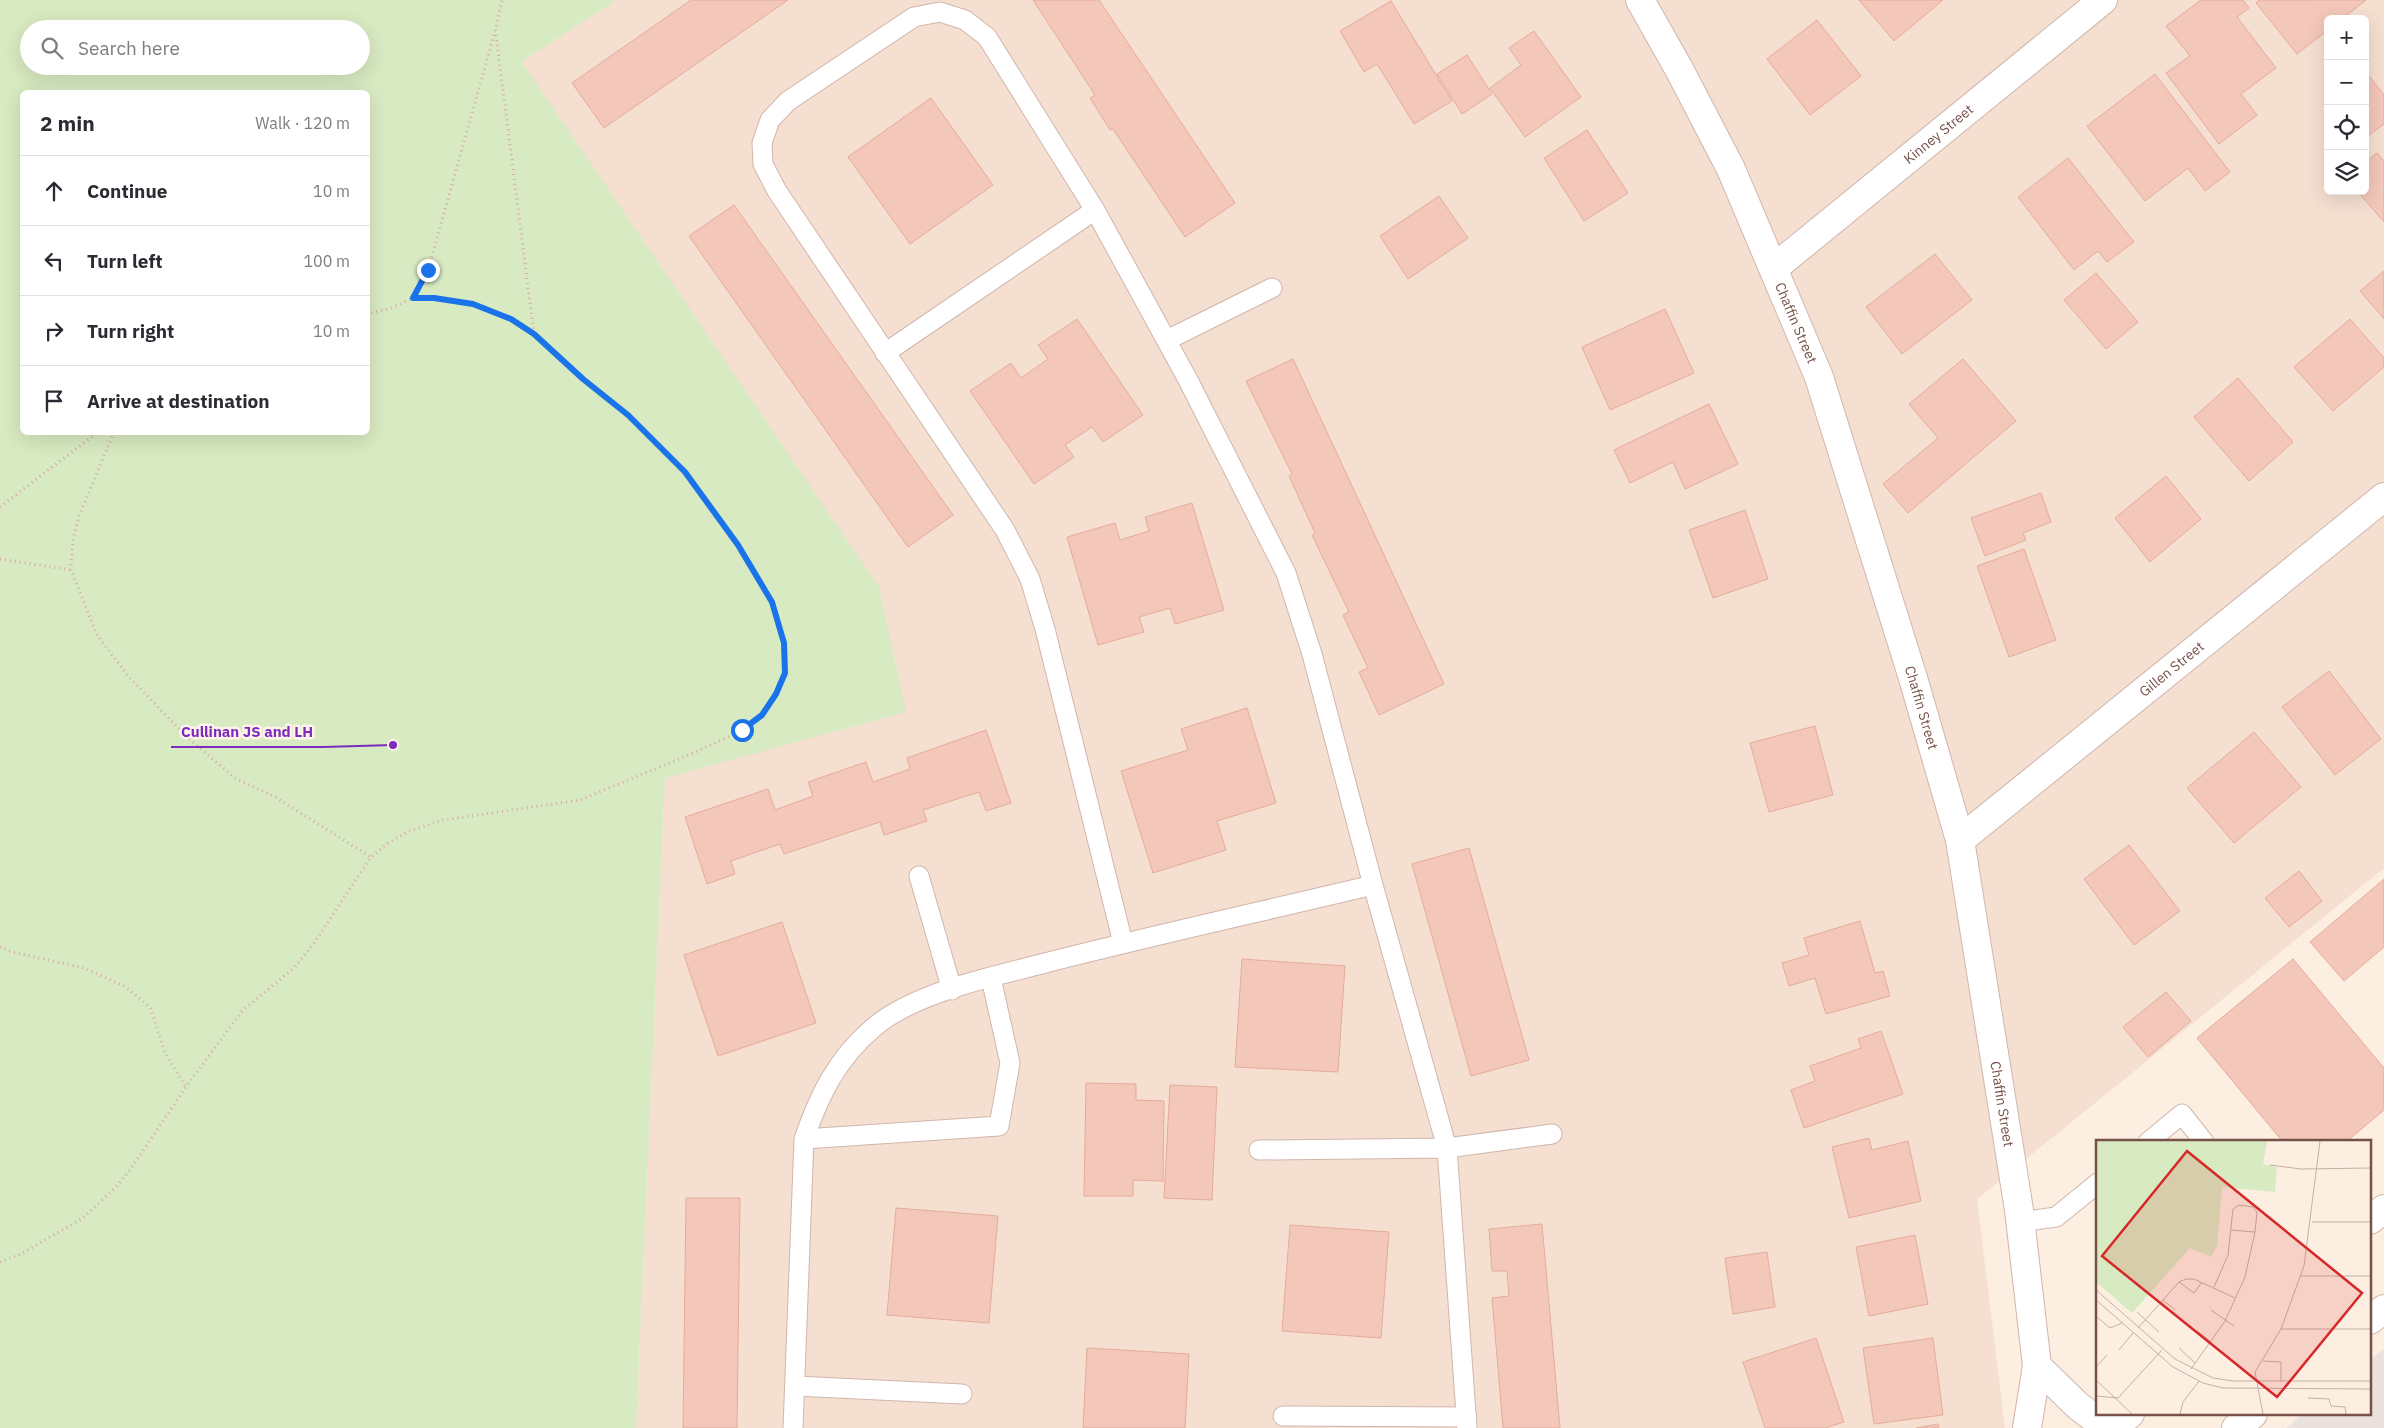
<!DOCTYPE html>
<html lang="en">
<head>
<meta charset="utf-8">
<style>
  :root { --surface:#fff; --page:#f2f2f3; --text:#2b2b33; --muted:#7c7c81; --line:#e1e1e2 }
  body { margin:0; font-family:"IBM Plex Sans",sans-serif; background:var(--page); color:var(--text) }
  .controls { position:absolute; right:15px; top:15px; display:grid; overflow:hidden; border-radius:8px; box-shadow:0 5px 20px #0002 }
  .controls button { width:45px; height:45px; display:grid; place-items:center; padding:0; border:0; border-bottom:1px solid var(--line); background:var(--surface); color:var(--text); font:25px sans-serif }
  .stop { position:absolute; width:15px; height:15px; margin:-11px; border:4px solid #1a73e8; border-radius:50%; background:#fff }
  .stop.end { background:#1a73e8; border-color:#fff; box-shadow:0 1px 5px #0008 }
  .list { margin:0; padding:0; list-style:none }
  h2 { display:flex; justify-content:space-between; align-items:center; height:65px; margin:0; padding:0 20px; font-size:21px }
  h2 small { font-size:16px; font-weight:400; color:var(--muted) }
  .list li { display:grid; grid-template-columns:32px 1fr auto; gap:15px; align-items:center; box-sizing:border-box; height:70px; padding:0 20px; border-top:1px solid var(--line) }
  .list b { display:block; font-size:19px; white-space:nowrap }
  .list em { font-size:16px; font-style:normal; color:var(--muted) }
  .icon { flex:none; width:28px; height:28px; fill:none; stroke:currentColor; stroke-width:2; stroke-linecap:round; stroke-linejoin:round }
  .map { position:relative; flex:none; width:2384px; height:1428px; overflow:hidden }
  .search { position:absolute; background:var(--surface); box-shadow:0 5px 20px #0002; left:20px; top:20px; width:350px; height:55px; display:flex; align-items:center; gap:12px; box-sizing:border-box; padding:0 18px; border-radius:28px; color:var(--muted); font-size:19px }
  .panel { position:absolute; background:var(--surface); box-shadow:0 5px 20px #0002; left:20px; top:90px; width:350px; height:345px; border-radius:8px }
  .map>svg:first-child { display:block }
  .residential { fill:#f5dfd1; fill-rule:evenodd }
  .industrial { fill:#ece2dd }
  .green { fill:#d8eac1; fill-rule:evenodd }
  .building { fill:#f3c7b9; stroke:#e6ab99 }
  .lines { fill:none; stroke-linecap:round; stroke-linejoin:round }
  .service-casing { stroke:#d0b6ac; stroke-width:21 }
  .minor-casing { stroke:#d0b6ac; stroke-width:30 }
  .secondary-casing { stroke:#d3b5a9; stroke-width:30 }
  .path { stroke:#d8aa9d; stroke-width:3; stroke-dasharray:1 4; stroke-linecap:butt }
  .service { stroke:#fff; stroke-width:19 }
  .minor { stroke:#fff; stroke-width:28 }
  .secondary { stroke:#fff; stroke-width:28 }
  .route { stroke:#1a73e8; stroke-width:6 }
  .labels { text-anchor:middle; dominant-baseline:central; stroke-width:5; stroke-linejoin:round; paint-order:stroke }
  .street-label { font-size:14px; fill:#755148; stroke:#fff3e9 }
  .inset-road { fill:none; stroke:#c7afa4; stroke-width:1 }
  .view { fill:#d62828; fill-opacity:0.15; stroke:#d62828; stroke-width:2.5 }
  .inset-edge { fill:none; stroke:#755148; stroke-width:2.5 }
  .leader { fill:none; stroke:#7b2cbf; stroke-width:2 }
  .callout-dot { fill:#7b2cbf; stroke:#fff3e9; stroke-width:2 }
  .callout-label { font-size:15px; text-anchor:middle; font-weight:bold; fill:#7b2cbf; stroke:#fff3e9; stroke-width:5; stroke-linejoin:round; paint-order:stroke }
</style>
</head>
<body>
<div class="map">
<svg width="2384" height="1428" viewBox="0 0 2384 1428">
  <rect width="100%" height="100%" fill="#fdeee2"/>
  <path class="residential" d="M616,0H2384V868L1977,1199L2005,1428H636L665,777L906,712L522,62ZM2328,19H2365V191H2328Z"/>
  <path class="industrial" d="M2384,1349V1428H2286L2303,1414H2370V1360Z"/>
  <path class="green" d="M0,0H616L522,62L879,587L906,712L665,778L636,1428H0ZM29,29H361V66H29ZM368,92V432H22V92Z"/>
  <path class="building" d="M691,0H788L604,128L572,83Z
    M1033,0H1099L1235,203L1185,237L1113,129L1110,130L1090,98L1095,95Z
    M1859,0H1943L1894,41Z
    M2201,0H2243L2249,8L2237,17L2276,68L2241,94L2257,115L2219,144L2166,73L2190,56L2166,26Z
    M2259,0H2366L2342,19H2328V30L2297,54L2256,3Z
    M1391,1L1452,101L1414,124L1377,64L1364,72L1340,31Z
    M1817,20L1861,76L1810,115L1767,59Z
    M1534,31L1581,97L1525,137L1490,88L1521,65L1509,48Z
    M1467,55L1492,94L1462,114L1437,74Z
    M2365,71L2384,95V124L2368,136L2365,132Z
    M2155,74L2230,172L2205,191L2188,168L2145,201L2087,126Z
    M931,98L993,185L910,244L848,157Z
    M1587,130L1628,193L1584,221L1544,158Z
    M2377,153L2384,161V222L2357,191H2365V162Z
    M2068,158L2134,242L2107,262L2098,251L2074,270L2018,197Z
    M1439,196L1468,238L1408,279L1380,236Z
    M734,205L953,515L908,547L689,236Z
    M1935,254L1972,300L1902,354L1866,307Z
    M2384,271V319L2360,291Z
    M2096,273L2138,322L2106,349L2064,300Z
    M1665,309L1694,373L1610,410L1582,347Z
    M1077,319L1143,415L1103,442L1092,427L1065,445L1074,457L1034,484L970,391L1011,363L1021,378L1048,359L1038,345Z
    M2350,319L2384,358V367L2333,411L2294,367Z
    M1293,359L1444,684L1379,715L1359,672L1368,668L1343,615L1349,612L1312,535L1315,533L1289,476L1292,474L1246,381Z
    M1963,359L2016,421L1908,513L1883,484L1938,438L1909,404Z
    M2238,378L2293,442L2249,481L2194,417Z
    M1709,404L1738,464L1685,489L1673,462L1630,483L1614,450Z
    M2166,476L2201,519L2150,562L2115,518Z
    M2041,493L2051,522L2023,533L2026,540L1985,556L1971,518Z
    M1192,503L1224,610L1175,624L1170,608L1139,617L1144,632L1098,645L1067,537L1115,523L1120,540L1149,531L1145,517Z
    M1745,510L1768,579L1713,598L1689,530Z
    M2024,549L2056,640L2009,657L1977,566Z
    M2329,671L2381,739L2335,775L2282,707Z
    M1247,708L1276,803L1217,821L1226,850L1153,873L1121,771L1188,750L1181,729Z
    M1815,726L1833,795L1769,812L1750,743Z
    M986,730L1011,803L986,811L979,792L923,810L927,821L884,835L880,822L784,854L780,844L731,861L735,874L707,884L685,817L768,789L775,810L813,796L808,782L866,762L873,782L910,769L907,758Z
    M2254,732L2301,787L2234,843L2187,788Z
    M2129,845L2180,911L2134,945L2084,879Z
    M1469,848L1529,1060L1471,1076L1412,864Z
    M2299,871L2322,901L2289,927L2265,898Z
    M2384,879V947L2344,981L2310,942Z
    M1860,921L1875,973L1883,971L1890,996L1826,1014L1815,978L1789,986L1782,963L1809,955L1804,938Z
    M782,922L816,1023L718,1056L684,955Z
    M1242,959L1345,966L1338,1072L1235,1067Z
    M2293,959L2384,1068V1110L2346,1142H2283L2197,1038Z
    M2166,992L2191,1021L2148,1057L2123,1027Z
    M1881,1031L1903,1094L1804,1128L1791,1090L1815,1081L1810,1066L1861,1048L1858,1039Z
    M1086,1083L1136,1084V1100L1164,1101L1163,1181L1133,1180V1196H1084Z
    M1170,1085L1217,1087L1212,1200L1164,1198Z
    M1869,1138L1872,1150L1908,1141L1921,1201L1849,1218L1832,1147Z
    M686,1198H740L737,1428H683Z
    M896,1208L998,1216L989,1323L887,1315Z
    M1542,1224L1560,1428H1503L1492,1298L1509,1296L1507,1271H1492L1489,1229Z
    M1290,1225L1389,1232L1381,1338L1282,1331Z
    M1915,1235L1928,1304L1869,1316L1856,1247Z
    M1767,1252L1775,1307L1733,1314L1725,1258Z
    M1816,1338L1844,1422L1825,1428H1765L1743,1362Z
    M1933,1338L1943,1415L1874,1424L1863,1348Z
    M1087,1348L1189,1354L1185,1428H1083Z
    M1938,1424L1939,1428H1916Z"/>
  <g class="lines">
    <defs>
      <path id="service" d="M1167,340L1272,288
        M885,353L1095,210
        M919,876L952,990
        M1123,943L1045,629L1030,579L1005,530L777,191L763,164L762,143L770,120L788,101L914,17L940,12L965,20L987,37L1095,210L1187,378L1286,573L1312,654L1373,885L1447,1148L1467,1428
        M804,1139L999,1126L1010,1063L991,978
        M2148,1142L2182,1114L2204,1142
        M1259,1150L1447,1148L1552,1134
        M2020,1222L2056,1217L2098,1183
        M795,1386L962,1394
        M1283,1416L1467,1417
        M793,1428L804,1139C820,1094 836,1060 873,1028C915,992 992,977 1045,963C1154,935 1264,911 1373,885"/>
      <g id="minor">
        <path id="s1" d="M1640,0L1679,69L1731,169L1819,377L1913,678L1960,840L2019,1210L2037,1366L2078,1406L2107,1428"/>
        <path id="s2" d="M1774,268L2103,0"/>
        <path id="s3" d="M1960,840L2384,497"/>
      </g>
      <path id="secondary" d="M2370,1220L2384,1209
        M2370,1320L2384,1309
        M2027,1428L2037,1366
        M2112,1428L2130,1414
        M2236,1428L2253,1414"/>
    </defs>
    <use href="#service" class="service-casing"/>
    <use href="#minor" class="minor-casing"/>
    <use href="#secondary" class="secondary-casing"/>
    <path class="path" d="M496,35L534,334
      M413,298L428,270L495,31L502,0
      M114,432L79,516L73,539L71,570L97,635L128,676L188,738L235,778L275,797L371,857
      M0,507L98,432
      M0,559L71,570
      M0,947L12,952L84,968L124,986L150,1007L165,1053L186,1087
      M0,1262L21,1254L83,1218L116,1187L130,1170L186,1087L242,1011L294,968L312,946L371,857L387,844L407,832L443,820L580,800L691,754L743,730L762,715L776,694L785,673L784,643L772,602L737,545L685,472L628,415L583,379L534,334L511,319L473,304L434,297L413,298L391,308L368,314"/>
    <use href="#service" class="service"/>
    <use href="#minor" class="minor"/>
    <use href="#secondary" class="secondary"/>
  </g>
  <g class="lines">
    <path class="route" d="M428,270L413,298H434L473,304L511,319L534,334L583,379L628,415L685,472L738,545L772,602L784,643L785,673L776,694L762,715L742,730"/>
  </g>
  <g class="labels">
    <g class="street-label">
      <text stroke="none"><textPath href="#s2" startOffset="212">Kinney Street</textPath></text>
      <text stroke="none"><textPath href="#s1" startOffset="359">Chaffin Street</textPath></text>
      <text stroke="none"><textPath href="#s3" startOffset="272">Gillen Street</textPath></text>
      <text stroke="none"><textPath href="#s1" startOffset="764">Chaffin Street</textPath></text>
      <text stroke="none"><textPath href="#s1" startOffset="1169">Chaffin Street</textPath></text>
    </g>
  </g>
  <g transform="translate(2096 1140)">
    <rect width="275" height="275" fill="#fdeee2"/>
    <path d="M0,1H171L167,24L181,27L179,52L126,47L121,106L115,117L94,108L36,173L0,142Z" fill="#d8eac1"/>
    <path class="inset-road" d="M174,25L205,29L275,28M216,82H275M135,90L159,92M205,136H275M83,142L98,153L106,142M0,150L79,219L117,238L137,241H275M0,160L77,227L107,243L127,248L275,249M67,160L79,170M115,170L138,186M41,172L63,192M0,176L14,188L26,183M42,188L83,142L90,139H98L139,158M185,189H275M101,191L115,202M83,208L99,223M23,210L37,193M167,221L185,222V241M0,227L11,215M95,229L129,181L149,137L159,92L161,72L157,67L143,65L137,69L132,115L118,147M0,240L36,274M0,256L22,258L66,210M212,258L233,259L235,266L249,267L250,274M84,274L87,262L103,241M167,274L159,232L185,189L208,126L224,1"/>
    <path class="view" d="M91,11L266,153L181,257L6,116Z"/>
    <rect width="275" height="275" class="inset-edge"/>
  </g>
  <path class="leader" d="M393 745L323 747H171"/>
  <circle class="callout-dot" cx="393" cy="745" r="5"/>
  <g class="callout-label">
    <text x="247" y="737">Cullinan JS and LH</text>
  </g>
</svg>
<div class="controls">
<button>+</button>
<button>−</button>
<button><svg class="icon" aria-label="locate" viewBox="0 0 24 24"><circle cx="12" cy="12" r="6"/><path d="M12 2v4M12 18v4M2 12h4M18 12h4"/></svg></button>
<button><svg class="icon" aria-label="layers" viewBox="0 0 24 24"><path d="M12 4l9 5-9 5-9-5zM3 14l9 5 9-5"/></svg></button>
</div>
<div class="stop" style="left:742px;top:730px"></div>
<div class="stop end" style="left:428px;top:270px"></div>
<div class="search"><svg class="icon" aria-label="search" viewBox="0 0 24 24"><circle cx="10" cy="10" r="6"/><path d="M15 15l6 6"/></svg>Search here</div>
<section class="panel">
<h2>2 min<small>Walk · 120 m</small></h2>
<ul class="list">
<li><svg class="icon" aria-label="ahead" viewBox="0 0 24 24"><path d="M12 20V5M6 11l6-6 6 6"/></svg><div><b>Continue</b></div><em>10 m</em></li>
<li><svg class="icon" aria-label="left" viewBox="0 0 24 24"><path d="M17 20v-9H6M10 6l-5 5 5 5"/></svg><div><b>Turn left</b></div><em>100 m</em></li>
<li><svg class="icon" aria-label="right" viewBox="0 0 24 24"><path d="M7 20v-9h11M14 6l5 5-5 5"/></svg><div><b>Turn right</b></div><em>10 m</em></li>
<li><svg class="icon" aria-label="arrive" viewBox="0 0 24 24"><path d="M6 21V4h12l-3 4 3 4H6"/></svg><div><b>Arrive at destination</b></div></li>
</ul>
</section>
</div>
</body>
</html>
